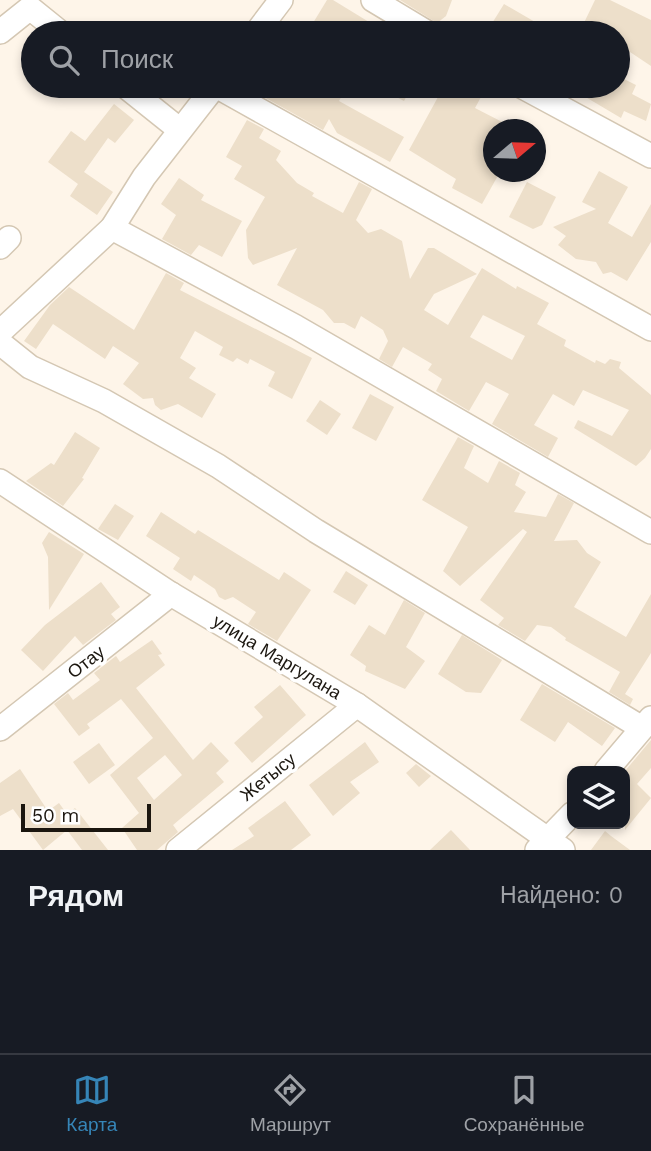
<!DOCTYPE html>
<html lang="ru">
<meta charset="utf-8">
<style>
:root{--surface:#171b24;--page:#242831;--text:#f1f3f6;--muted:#9ea1a6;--line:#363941;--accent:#3685b7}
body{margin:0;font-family:"Work Sans",sans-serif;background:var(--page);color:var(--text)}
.controls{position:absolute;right:21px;bottom:21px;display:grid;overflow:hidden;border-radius:14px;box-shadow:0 4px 10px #0003}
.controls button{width:63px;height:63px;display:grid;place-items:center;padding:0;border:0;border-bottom:2px solid var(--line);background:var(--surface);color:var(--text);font:35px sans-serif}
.compass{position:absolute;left:483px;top:119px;width:63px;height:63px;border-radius:50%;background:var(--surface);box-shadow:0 4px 10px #0003;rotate:71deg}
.scale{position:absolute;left:21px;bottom:18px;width:130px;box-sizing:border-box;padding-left:7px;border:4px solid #1b160f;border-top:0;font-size:19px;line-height:24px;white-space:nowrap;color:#1b160f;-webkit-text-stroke:5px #fff;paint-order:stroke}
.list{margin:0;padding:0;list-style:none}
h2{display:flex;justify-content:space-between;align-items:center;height:91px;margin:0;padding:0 28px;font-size:30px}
h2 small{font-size:23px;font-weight:400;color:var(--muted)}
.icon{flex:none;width:38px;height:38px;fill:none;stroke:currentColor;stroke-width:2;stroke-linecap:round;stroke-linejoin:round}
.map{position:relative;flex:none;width:651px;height:850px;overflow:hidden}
.search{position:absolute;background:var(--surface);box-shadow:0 4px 10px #0003;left:21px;right:21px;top:21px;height:77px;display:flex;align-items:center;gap:18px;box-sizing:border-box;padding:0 24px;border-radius:38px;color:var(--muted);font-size:26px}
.sheet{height:203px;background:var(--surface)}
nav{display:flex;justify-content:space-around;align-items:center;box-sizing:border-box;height:98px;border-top:2px solid var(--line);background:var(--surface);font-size:19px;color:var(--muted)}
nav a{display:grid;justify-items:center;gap:4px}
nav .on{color:var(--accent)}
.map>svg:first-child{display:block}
</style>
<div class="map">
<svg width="651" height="850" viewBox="0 0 651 850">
<rect width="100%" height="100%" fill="#fef5e9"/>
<g fill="#eddfca" fill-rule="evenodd">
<polygon points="327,0 333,0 387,33 329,33 313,23"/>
<polygon points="400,0 452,0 446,16 437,23"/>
<polygon points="595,0 610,0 651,20 651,66 618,44 618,33 595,33 582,27"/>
<polygon points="504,4 554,33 486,33"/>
<polygon points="618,76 636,85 632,94 651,104 646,121 624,111 621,118 567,86 618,86"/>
<polygon points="256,86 292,86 304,93 308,86 347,86 339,101 404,137 390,162 337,133 329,119 323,130 253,91"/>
<polygon points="376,86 412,86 404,101"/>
<polygon points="444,86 487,86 475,108 518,130 494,130 494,172 500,172 482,204 452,188 456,179 409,150"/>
<polygon points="114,104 134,120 115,143 108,138 84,172 113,192 97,215 70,196 78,184 48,162 71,131 85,141"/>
<path d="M 247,120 L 264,129 L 259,138 L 281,151 L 276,160 L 297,183 L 314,193 L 312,196 L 343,213 L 359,182 L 372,189 L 356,220 L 368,233 L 381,229 L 402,241 L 410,279 L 428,248 L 434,248 L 477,274 L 434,294 L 424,310 L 448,325 L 482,268 L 516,289 L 517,286 L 549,303 L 537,324 L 566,340 L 564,346 L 595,363 L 596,360 L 605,364 L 610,359 L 621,362 L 619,368 L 651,395 L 651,449 L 645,458 L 636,466 L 574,428 L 578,420 L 612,436 L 629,410 L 583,390 L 574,406 L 553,394 L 534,425 L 558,438 L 548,457 L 492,424 L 509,394 L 486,382 L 469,411 L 436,391 L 442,379 L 428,370 L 432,364 L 403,347 L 392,367 L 379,359 L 388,341 L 383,330 L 361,316 L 355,329 L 344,323 L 334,323 L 323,310 L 277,285 L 297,248 L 253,265 L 248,258 L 246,230 L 265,197 L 234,179 L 242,166 L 226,157 ZM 483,315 L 525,336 L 512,360 L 470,337 Z"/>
<polygon points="599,171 628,187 608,223 632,237 651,204 651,242 627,281 611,272 603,274 596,262 576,259 558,245 566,236 553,227 596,209 582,202"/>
<polygon points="179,178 204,195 201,200 242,221 222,257 199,245 191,255 162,239 176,215 161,204"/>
<polygon points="527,182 556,197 542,225 533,229 509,217"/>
<polygon points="166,273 184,283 180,290 312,358 292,399 268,386 275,372 250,359 248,364 237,358 233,362 219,355 223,347 195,331 180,358 196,368 189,378 216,394 202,418 178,404 161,410 155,405 153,398 143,399 123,384 139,363 113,346 105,359 53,324 36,349 24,341 50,305 69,287 134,330"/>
<polygon points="370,394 394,407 376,441 352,428"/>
<polygon points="320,400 341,414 327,435 306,421"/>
<polygon points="75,432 100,448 82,478 84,479 63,506 26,481 51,463 54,465"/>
<polygon points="458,437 474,446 464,468 488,483 499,461 520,473 515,485 526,492 514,512 546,517 558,494 574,503 554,541 577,540 587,553 601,562 574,607 626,637 651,594 651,653 625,694 633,699 630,705 609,692 620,672 565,640 566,638 551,627 537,625 525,641 498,625 504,618 480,600 527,532 523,529 460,586 443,571 468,527 422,500"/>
<polygon points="115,504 134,516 118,540 98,529"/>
<polygon points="161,512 195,534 198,530 279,580 284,572 311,590 277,641 248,624 256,612 233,597 225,600 219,597 215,589 194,575 191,581 173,569 180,558 146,536"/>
<polygon points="49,532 84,554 49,610 48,557 42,543"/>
<polygon points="346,571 368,585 355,605 333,592"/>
<polygon points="101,582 120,607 111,614 116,620 83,645 75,636 43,671 21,650 45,625"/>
<polygon points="404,600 425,613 406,647 425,661 405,689 365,671 366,666 350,655 369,625 385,635"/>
<polygon points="462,635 502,660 481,693 466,692 438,674"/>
<path d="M 152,640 L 162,654 L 158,655 L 165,665 L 136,688 L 193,760 L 211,742 L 229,761 L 216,773 L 224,782 L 173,825 L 178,832 L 157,850 L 137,850 L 122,828 L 139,813 L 110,775 L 153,738 L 121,699 L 87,724 L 90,728 L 79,736 L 54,704 L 68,693 L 73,700 L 100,680 L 94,673 L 116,656 L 120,662 ZM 165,755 L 182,775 L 154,800 L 137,778 Z"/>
<polygon points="542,684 615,728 602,746 568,722 555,742 520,720"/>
<polygon points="280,685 306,715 252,763 234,743 263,717 254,707"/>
<polygon points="651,740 651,768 637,784 651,798 625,830 625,771"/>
<polygon points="365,742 379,762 350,782 360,793 333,816 309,785"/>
<polygon points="99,743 115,765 89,784 73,762"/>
<polygon points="416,764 431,776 419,787 406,773"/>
<polygon points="20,769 48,811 59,803 67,814 75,808 108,850 82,850 67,830 43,850 13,809 0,816 0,783"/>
<polygon points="285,801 311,835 291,850 232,850 254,836 248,828"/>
<polygon points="451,830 470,850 430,850"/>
<polygon points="605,831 611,836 630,850 591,850"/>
</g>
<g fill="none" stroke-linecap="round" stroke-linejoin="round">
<defs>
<g id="minor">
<polyline points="373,0 428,33"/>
<polyline points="0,32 30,8 61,33"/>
<polyline points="256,33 281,0"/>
<polyline points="125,86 180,130"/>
<polyline points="216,86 651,329"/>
<polyline points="521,86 651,156"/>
<polyline points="112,228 296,327 651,532"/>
<polyline points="0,247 9,238"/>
<polyline points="0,332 112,228 144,177 215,86"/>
<polyline points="0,343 30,367 104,401 218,466 316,531 642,728"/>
<polyline points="0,481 171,594 357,705 563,850"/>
<polyline points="0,729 171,594"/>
<polyline points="606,771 651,718"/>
<polyline points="178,850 357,705"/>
<polyline points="537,850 572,814"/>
</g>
</defs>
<use href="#minor" stroke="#d4c7b3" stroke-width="26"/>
<use href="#minor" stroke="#fff" stroke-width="23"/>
</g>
<g text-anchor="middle" stroke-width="7" stroke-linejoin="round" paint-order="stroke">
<g font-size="18" fill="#1b160f" stroke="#fff">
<text transform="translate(277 657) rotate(31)" y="6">улица Маргулана</text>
<text transform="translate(86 662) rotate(-38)" y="6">Отау</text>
<text transform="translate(268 777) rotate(-39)" y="6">Жетысу</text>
</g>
</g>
</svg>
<div class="controls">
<button><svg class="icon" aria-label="layers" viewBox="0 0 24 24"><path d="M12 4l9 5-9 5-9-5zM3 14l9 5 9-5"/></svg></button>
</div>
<svg class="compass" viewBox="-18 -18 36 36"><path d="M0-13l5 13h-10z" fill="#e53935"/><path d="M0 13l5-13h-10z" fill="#9ea1a6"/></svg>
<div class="scale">50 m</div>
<div class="search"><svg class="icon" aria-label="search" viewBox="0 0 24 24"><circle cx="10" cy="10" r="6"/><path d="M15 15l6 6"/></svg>Поиск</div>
</div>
<section class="sheet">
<h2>Рядом<small>Найдено: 0</small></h2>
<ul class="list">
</ul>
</section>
<nav>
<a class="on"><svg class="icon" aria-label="map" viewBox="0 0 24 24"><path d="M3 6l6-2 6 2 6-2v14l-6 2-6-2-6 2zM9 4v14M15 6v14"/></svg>Карта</a>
<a><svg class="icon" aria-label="directions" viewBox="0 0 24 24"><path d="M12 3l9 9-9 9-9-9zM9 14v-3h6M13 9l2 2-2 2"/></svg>Маршрут</a>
<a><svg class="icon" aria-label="saved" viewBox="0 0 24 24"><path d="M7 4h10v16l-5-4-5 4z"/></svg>Сохранённые</a>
</nav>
